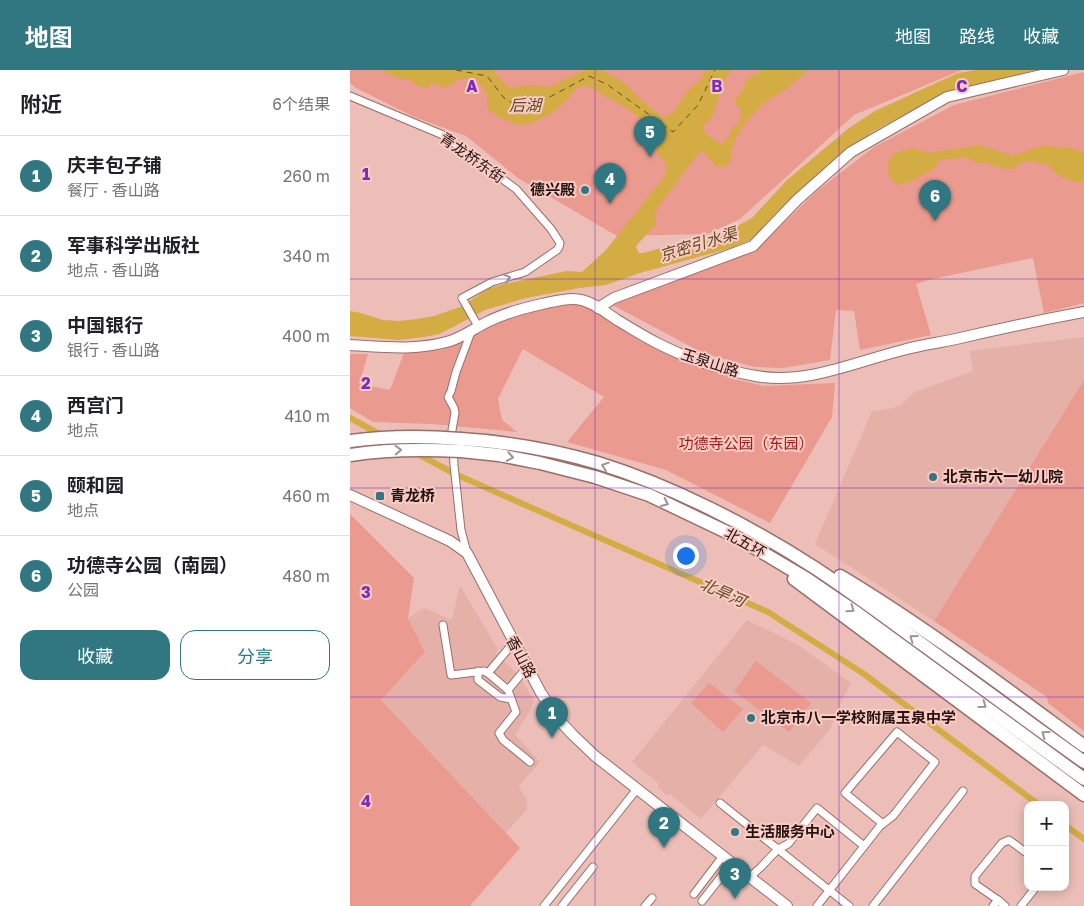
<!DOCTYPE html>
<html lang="zh">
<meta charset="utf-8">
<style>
:root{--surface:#fff;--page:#f2f2f2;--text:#202124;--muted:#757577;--line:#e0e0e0;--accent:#307782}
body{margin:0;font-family:"Golos Text","Noto Sans SC",sans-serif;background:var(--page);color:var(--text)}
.controls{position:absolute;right:15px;bottom:15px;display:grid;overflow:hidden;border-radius:10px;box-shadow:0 2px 12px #0003}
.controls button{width:45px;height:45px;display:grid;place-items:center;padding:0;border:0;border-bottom:1px solid var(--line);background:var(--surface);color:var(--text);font:25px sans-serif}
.you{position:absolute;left:335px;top:485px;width:18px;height:18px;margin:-12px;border:4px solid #fff;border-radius:50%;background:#1a73e8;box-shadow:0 0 0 8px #1a73e833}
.badge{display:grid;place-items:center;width:32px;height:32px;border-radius:50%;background:var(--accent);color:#fff;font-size:16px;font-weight:700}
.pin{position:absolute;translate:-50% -41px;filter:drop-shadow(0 1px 2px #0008)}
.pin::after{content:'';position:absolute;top:26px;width:18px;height:15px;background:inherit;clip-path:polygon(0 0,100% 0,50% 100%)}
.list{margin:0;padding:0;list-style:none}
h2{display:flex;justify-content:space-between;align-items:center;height:65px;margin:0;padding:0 20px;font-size:21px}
h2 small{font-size:16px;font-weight:400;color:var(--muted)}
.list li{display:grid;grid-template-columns:32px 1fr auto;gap:15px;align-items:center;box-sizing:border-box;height:80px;padding:0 20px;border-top:1px solid var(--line)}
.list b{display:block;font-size:19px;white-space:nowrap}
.list p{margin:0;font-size:16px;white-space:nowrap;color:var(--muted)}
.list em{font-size:16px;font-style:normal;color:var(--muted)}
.actions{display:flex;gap:10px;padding:15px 20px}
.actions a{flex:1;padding:11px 0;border:1px solid var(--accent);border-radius:15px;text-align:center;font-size:18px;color:var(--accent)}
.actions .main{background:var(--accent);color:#fff}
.map{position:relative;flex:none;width:734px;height:836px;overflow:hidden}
header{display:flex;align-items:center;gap:30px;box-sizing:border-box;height:70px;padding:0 25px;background:var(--accent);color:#fff}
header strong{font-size:24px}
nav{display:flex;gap:28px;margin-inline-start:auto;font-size:18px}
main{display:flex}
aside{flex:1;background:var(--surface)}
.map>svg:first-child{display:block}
</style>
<header>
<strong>地图</strong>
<nav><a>地图</a><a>路线</a><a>收藏</a></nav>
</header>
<main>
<aside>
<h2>附近<small>6个结果</small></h2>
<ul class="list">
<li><span class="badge">1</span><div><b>庆丰包子铺</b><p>餐厅 · 香山路</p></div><em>260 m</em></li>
<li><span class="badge">2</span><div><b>军事科学出版社</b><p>地点 · 香山路</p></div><em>340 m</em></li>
<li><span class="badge">3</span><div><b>中国银行</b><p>银行 · 香山路</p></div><em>400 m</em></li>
<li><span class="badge">4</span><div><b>西宫门</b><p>地点</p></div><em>410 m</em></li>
<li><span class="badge">5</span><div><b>颐和园</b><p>地点</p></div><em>460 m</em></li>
<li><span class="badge">6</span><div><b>功德寺公园（南园）</b><p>公园</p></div><em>480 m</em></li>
</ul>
<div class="actions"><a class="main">收藏</a><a>分享</a></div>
</aside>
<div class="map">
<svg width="734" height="836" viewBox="0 0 734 836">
<rect width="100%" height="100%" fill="#ecbeb7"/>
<g fill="#e5b0a8">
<polygon points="734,267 734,310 584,551 465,474 522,341 540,339 551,335 565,322 623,301 620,281"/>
<polygon points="111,517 147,578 146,584 169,605 184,631 182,637 165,665 190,692 169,716 177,731 177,739 156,763 31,630 75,582 58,548 74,538 102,550 109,518"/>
<polygon points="397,550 448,575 501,613 488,638 480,659 449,696 413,675 351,749 320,724 318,726 307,717 309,714 282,692"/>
</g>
<g fill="#ea9a8e">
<polygon points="0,0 612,0 504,45 390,149 357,164 267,166 168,108 116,66 64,47 6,18 0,13"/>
<polygon points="734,2 734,233 694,243 683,188 582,209 566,214 581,265 510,280 504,241 486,240 480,290 433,298 404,297 353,283 253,230 406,180 467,121 524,77 604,35"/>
<polygon points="228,232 263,250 328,287 388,310 414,316 485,313 482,347 420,453 316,400 217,372 254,327 173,279 148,329 152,350 167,362 82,354 23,352 0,338 0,284 18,284 9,314 40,320 54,283 92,280 150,252 189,238"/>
<polygon points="734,310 734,661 698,633 697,627 584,551"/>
<polygon points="0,444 64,508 58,548 75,582 31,630 170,778 120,836 0,836"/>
<polygon points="406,591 461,633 439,662 384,621"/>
<polygon points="359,613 393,639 373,662 341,633"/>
</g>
<g fill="#d3ac44">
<path d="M 31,0 L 143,0 L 149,8 L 160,18 L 179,15 L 199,17 L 224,5 L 238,0 L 251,0 L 273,12 L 289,28 L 313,48 C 327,43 333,25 343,15 C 345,14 348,13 350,11 C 353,8 354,4 355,0 L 382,0 L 378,4 L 372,17 L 362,47 L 353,56 L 356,64 L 371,74 L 374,73 L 375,70 L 379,67 L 381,60 L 390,52 L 391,39 L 389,37 L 385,36 L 387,26 L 393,20 L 398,7 L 408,4 L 412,0 L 458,0 C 449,9 438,17 427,25 C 424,27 420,28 417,31 C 400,45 380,67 381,90 L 375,97 L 366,96 L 353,81 L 346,86 L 305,142 L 306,154 L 286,176 L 287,180 L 289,183 L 293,183 L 382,159 L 402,148 L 437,110 L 499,58 L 525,41 L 564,23 L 608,3 L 626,0 L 686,0 L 591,25 L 522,62 L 487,90 L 414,159 L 400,170 L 381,178 L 290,203 L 256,215 L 229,218 L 176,228 L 135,240 L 109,254 L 89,264 L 74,267 L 49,270 L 0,266 L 0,241 L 11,243 L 33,250 L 49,251 L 67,249 L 84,246 L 110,237 L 138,219 L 154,214 L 217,201 L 232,202 L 256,180 L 315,106 L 317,95 L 306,81 L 308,62 L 289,47 L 268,33 L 238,16 L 232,16 L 227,18 L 212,35 L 201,43 L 183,53 L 168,55 L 147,46 L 137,38 L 137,25 L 127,10 C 112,8 108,8 96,18 L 82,13 L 77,18 L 66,15 L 59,9 L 52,10 Z"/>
<path d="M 630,75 L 662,86 L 694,75 L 708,78 L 718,77 L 734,83 L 734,112 C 725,113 712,108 705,102 C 702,100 700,95 696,94 C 694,93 691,94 688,93 C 676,90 674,90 664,99 L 650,98 L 638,93 L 627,93 L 616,87 L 589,90 L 585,98 L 558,113 L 546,115 L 539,105 L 538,92 L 546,82 L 564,78 L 578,83 Z"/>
</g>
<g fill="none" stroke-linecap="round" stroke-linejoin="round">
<g stroke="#d3ac44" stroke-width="6">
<polyline points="0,348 33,366"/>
<polyline points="64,382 105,404 418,542 514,604 689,735"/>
<polyline points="715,755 734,769"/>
</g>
<polyline stroke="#5e4e23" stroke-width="1" stroke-dasharray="6 5" stroke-linecap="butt" points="106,0 137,6 154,28 170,38 194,30 239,6 258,15 323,62 348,35 365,0"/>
<defs>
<g id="street">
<polyline points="0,26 93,65 166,119 201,159 210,173 209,177 207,180 175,202 142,212 112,228 128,256"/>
<polyline points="117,483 111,460 104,395 102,360 105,343 104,338 98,327 101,321 106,302 121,262"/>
<polyline points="93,555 101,605 134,601 138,603"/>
<polyline points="164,572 138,603 158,620 177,597"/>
<polyline points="128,601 128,610 150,627 161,629"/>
<polyline points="158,620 166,642 149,663 153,670 180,692"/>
<polyline points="370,733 499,836"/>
<polyline points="400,807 411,797 428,779 438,774 467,738 514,776"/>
<polyline points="344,824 373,786"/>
<polyline points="648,830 655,836"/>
<polyline points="352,831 382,793"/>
<polyline points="194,836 287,719"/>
<polyline points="212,836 243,797"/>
<polyline points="295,836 302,828"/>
<polyline points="467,836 530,756 543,746 585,692 547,662 495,723 533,754"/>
<polyline points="523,836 613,721"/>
<polyline points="643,836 648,830 625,814 625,806 652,773 659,770 678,784"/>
<polyline points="671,836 686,817"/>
</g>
<g id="secondary">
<polyline points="248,238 264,228 403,176 447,130 501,82 597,27 713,0"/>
<path d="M 0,275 C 33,277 67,281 100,271 C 113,267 125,258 137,252 C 155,243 174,238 192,234 C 202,232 212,229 223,229 C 239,229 254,241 267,250 C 281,258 293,266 307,273 C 338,289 372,300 406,306 C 456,315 505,292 553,280 C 570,275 588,273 606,269 C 648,259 691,250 734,242"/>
<polyline points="0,425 100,471 117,483 191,623 209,650 223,665 245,686 437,836"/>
</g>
<g id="highway">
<path d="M 111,369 C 157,372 204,380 248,393 C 322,416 400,456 465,498 C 503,523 539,550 576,577 C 628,615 681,654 734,692"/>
<polyline points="111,381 149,385 190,393 245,407 299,425 385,466 457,509 507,543 734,709"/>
<path d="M 490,506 C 575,557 654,617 734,676"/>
<polyline points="444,509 734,725"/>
</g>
</defs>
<use href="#street" stroke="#986f69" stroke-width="9"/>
<use href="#secondary" stroke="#986f69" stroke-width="12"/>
<use href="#highway" stroke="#986f69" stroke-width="15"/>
<use href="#street" stroke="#fff" stroke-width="7"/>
<use href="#secondary" stroke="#fff" stroke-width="10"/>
<use href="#highway" stroke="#fff" stroke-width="12"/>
<defs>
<g id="highway-bridge">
<path d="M 0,371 C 37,366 74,366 111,369"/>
<path d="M 0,385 C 37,379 74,379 111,381"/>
</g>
</defs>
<use href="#highway-bridge" stroke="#986f69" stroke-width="15" stroke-linecap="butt"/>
<use href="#highway-bridge" stroke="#fff" stroke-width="12"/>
</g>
<defs><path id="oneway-chevron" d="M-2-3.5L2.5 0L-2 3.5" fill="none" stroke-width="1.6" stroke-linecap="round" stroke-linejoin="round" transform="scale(1.25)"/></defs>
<g stroke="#9c9594">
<use href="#oneway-chevron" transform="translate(157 208) rotate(-17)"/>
<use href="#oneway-chevron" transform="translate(48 380) rotate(-2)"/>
<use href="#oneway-chevron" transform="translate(160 387) rotate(10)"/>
<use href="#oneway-chevron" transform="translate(255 396) rotate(-161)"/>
<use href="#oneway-chevron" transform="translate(315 433) rotate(25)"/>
<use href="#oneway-chevron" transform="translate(501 539) rotate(35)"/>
<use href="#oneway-chevron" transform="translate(563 568) rotate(-144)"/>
<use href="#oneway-chevron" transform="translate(633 635) rotate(36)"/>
<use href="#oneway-chevron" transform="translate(695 664) rotate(-144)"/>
</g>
<path fill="none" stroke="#7b2cbf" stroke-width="1" stroke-opacity="0.55" d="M 245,0 L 245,836M 489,0 L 489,836M 0,209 L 734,209M 0,418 L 734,418M 0,627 L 734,627"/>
<g fill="#307782" stroke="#facbc4" stroke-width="2">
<circle cx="235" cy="120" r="5"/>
<circle cx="583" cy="407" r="5"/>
<rect x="25" y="421" width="10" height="10" rx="2.5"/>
<circle cx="401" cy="648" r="5"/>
<circle cx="385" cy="762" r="5"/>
</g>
<g text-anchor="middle" stroke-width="4" stroke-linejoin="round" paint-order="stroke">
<g font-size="15" fill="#231311" stroke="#facbc4">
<text transform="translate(122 88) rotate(35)" y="5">青龙桥东街</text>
<text transform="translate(360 293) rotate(18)" y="5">玉泉山路</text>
<text transform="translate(395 473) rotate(29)" y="5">北五环</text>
<text transform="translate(171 587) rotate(62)" y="5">香山路</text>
</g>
<g font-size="15" font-weight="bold" fill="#231311" stroke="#facbc4" text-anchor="start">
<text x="225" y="125" text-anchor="end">德兴殿</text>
<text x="593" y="412">北京市六一幼儿院</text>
<text x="40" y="431">青龙桥</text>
<text x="411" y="653">北京市八一学校附属玉泉中学</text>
<text x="395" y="767">生活服务中心</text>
</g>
<g font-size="15" fill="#961b16" stroke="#facbc4">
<text x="396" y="379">功德寺公园（东园）</text>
</g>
<g font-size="16" font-style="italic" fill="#5e4e23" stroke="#facbc4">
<text x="175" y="41">后湖</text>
<text transform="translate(348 174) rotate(-17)" y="6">京密引水渠</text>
<text transform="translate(373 522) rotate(24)" y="6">北旱河</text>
</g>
</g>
<g font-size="16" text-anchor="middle" font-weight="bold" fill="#7b2cbf" stroke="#facbc4" stroke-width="4" stroke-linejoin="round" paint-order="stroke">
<text x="122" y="22">A</text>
<text x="367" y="22">B</text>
<text x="612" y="22">C</text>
<text x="16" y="110">1</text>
<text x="16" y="319">2</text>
<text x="16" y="528">3</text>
<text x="16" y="737">4</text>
</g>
</svg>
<div class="controls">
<button>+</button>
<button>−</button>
</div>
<div class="you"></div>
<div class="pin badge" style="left:202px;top:668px">1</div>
<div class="pin badge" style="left:314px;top:778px">2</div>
<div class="pin badge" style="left:385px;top:829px">3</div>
<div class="pin badge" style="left:260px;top:134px">4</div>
<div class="pin badge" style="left:300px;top:87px">5</div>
<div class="pin badge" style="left:585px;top:151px">6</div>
</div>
</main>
